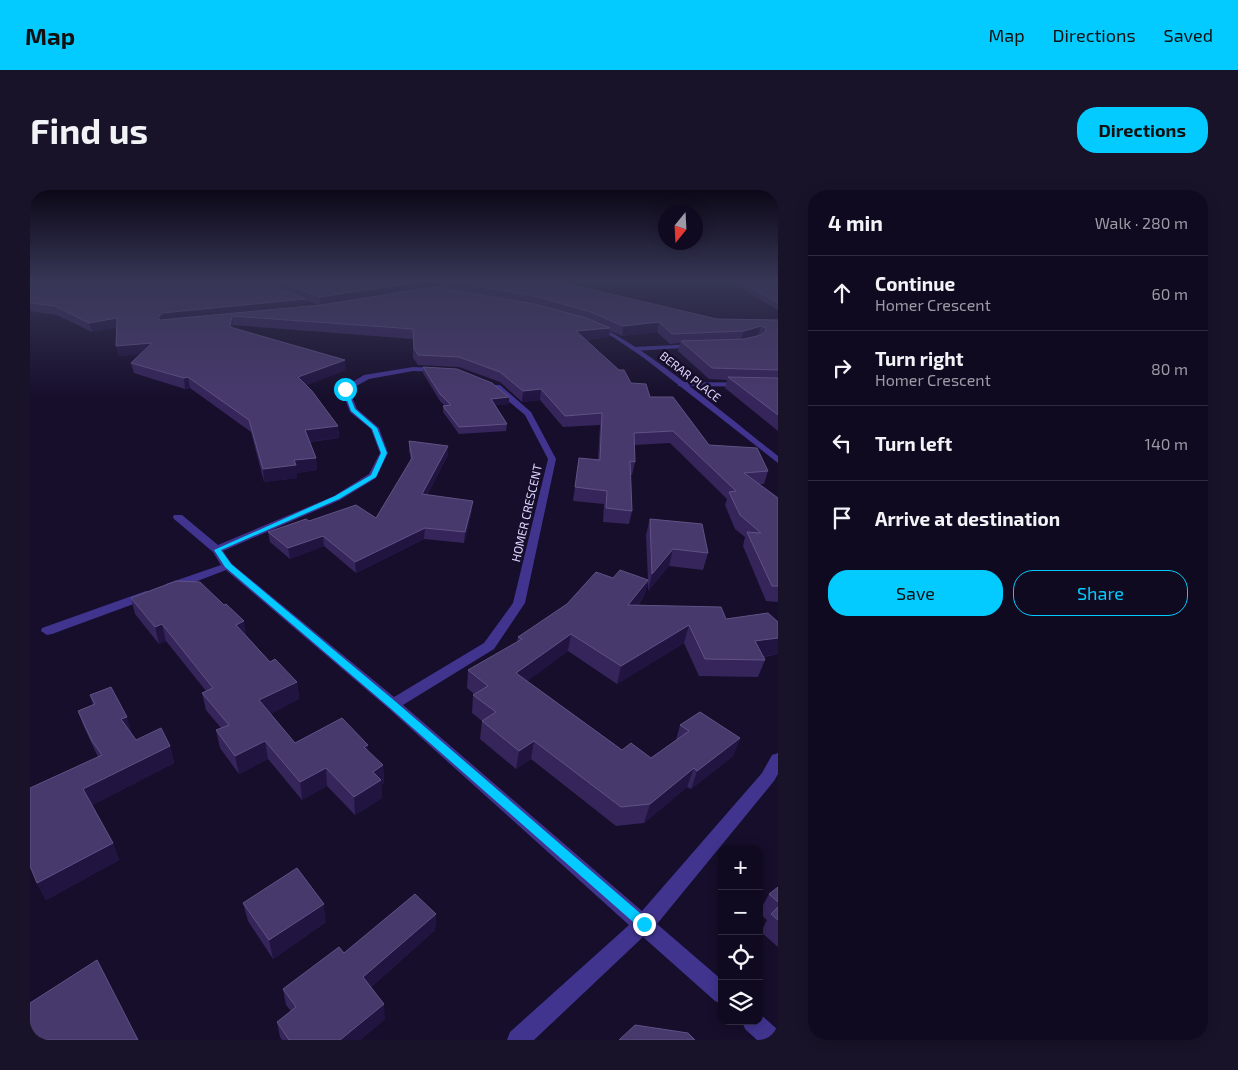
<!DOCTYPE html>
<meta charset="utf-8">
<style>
:root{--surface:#100a20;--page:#191329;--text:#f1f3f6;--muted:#9c9aa5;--line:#302b3e;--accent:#04cbff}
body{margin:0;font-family:"Exo 2",sans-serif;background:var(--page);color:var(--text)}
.controls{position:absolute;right:15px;bottom:15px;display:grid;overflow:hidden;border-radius:10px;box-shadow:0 2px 12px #0003}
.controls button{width:45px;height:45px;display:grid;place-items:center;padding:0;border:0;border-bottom:1px solid var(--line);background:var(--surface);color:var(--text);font:25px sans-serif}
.compass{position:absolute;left:628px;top:15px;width:45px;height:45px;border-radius:50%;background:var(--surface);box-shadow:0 2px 12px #0003;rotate:198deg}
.stop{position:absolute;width:15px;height:15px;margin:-11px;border:4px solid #04cbff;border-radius:50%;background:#fff}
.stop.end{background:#04cbff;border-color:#fff;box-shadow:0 1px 5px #0008}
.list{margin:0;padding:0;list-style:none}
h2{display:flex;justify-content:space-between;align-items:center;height:65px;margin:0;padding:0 20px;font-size:21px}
h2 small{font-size:16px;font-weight:400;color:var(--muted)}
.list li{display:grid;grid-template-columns:32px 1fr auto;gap:15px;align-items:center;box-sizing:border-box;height:75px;padding:0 20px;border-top:1px solid var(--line)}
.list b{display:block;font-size:19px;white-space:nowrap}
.list p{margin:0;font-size:16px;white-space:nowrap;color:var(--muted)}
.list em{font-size:16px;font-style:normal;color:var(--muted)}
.actions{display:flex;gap:10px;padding:15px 20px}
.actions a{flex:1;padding:11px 0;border:1px solid var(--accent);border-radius:20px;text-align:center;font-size:18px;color:var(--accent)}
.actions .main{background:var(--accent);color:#111}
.icon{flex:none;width:28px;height:28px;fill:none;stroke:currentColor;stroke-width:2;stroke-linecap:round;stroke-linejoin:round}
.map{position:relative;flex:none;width:748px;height:850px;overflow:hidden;border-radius:20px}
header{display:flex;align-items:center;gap:30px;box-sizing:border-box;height:70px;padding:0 25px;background:var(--accent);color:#111}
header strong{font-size:24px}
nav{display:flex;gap:28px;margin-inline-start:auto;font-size:18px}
.intro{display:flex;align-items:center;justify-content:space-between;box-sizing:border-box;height:120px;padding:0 30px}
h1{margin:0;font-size:35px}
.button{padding:12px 22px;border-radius:20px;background:var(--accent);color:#111;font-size:18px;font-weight:700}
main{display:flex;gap:30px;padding:0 30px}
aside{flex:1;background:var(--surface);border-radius:20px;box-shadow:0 2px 12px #0003}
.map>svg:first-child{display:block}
</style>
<header>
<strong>Map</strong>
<nav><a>Map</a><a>Directions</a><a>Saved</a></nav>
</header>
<div class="intro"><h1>Find us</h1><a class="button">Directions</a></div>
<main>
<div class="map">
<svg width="748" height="850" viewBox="0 0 748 850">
<rect width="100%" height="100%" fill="#160e2b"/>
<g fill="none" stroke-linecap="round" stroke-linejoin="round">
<g fill="#41348f" fill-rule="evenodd">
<polygon points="666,154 669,156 668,157 604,161 601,159 604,157"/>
<polygon points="648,192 748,193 748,197 651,196 648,196"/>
</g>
<g fill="#41348f" fill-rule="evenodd">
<polygon points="415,90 420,90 406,102 395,105 392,103 402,100"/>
<path d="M 563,136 C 589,135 720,244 748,266 L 748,273 L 614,168 L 583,147 L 563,138 Z"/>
<polygon points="383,177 410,178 413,180 410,182 383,181 339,189 319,200 327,219 349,238 358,263 346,288 310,310 193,361 202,374 364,507 454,453 483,413 518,269 495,225 464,199 464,195 470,195 501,222 526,269 495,413 464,459 373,515 612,721 732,583 742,565 748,563 748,584 744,591 627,734 692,790 692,814 685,811 613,747 504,850 477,850 480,842 599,735 358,518 196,380 144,400 140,401 134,397 136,394 191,375 183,362 144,329 143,327 144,325 152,325 188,355 304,306 339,284 350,263 341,239 320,222 311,199 334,185"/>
<polygon points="116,401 120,402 122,405 120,408 22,444 17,445 11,441 12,438"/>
<polygon points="729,823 748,840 748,850 727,850 715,839 712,831 729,831"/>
</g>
</g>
<g fill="#36255b" fill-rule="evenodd">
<path d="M 0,90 L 412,90 L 403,97 L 412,98 L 413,90 L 687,129 L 748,130 L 748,241 L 695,198 L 697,190 L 679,189 L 648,161 L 650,153 L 640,154 L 627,142 L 592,146 L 580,141 L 579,147 L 556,150 L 601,193 L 620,207 L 679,255 L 738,281 L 734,294 L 730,294 L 748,308 L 748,412 L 736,411 L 713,356 L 715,347 L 705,339 L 695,315 L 697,309 L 640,253 L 604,255 L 605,272 L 602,285 L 600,285 L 602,321 L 599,334 L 573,332 L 574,314 L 543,311 L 549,268 L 568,270 L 570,235 L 533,237 L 510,210 L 492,212 L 470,192 L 429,177 L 388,175 L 383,168 L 383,149 L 203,135 L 202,138 L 316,180 L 276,195 L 308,236 L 309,248 L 280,252 L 286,268 L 287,280 L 267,283 L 267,288 L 234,292 L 221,242 L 160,198 L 155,199 L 104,183 L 101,173 L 110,164 L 88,166 L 87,137 L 62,142 L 27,125 L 0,121 ZM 275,110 L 283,113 L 288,115 L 275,116 Z"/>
<polygon points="705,90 742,90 748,92 748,120 704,94"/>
<polygon points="393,177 479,207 479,214 465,215 477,234 476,241 429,244 413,222 413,216 414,215 410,211 393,183"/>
<polygon points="379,251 418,265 397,305 442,321 434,353 394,349 326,383 294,356 260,369 240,352 238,342 279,331 346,328 381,270 379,261"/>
<polygon points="620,329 678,363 673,380 639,376 618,401 618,392 614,406 608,415 696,429 748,448 748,464 734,467 735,470 728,487 669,486 654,453 587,494 538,461 497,491 592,560 621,568 646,550 650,535 710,548 703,566 661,599 657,597 614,633 586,636 501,569 486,579 450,549 452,531 442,523 443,505 444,504 437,498 438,480 487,452 488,447 583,388 618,390 616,345"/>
<polygon points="101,408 217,446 240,472 267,492 269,509 240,524 265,553 338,562 353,575 354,593 352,594 352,608 325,625 297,596 272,610 238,569 209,584 190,558 186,540 191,538 176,520 172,503 176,501 136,451 129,454 105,424"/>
<polygon points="60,505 102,544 101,544 106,550 140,556 144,573 62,615 83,653 89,670 16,710 7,693 68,567 54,537 48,521 63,515"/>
<polygon points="748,697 748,757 731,742 737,730 729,723 739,704"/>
<polygon points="213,713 296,732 243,769 218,731"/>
<polygon points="406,724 405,740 341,797 355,829 330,850 252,850 250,847 247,832 261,821 256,815 253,799 314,763"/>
</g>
<g fill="#211441">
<polygon points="401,90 412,90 401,98 290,116 290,107"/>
<polygon points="275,109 275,118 134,132 128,128 132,123"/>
<polygon points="202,126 203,135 201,147 200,137"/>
<polygon points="87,128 89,137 62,142 59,133"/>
<polygon points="629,132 627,142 592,146 593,136"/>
<polygon points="731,136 728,146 711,151 714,141"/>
<polygon points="580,138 579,147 545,151 546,141"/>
<polygon points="122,153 124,163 88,166 86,156"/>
<polygon points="315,170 316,180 269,198 268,187"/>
<polygon points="158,187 160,198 155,199 154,188"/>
<polygon points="511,199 510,210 492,212 493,201"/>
<polygon points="479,207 479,214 461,216 461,209"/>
<polygon points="308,236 309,248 276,252 275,240"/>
<polygon points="418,256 418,265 392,314 392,304"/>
<polygon points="286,268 287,280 267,283 267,288 234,292 233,279 264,270"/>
<polygon points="443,311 442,321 434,353 435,342"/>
<polygon points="395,338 394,349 326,383 325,372"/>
<polygon points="293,346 294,356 260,369 258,358"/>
<polygon points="643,359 639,376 618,401 622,384"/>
<polygon points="618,390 614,406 594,432 598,415"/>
<polygon points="214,431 217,448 206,435"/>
<polygon points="132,434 136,451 129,454 125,437"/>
<polygon points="659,435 654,453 587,494 591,476"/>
<polygon points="541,444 538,461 484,501 486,483"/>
<polygon points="748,448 748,464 719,469 725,451"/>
<polygon points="267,492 269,509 232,528 229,510"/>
<polygon points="97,527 102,544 96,546 91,529"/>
<polygon points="710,548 703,566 661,599 667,581"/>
<polygon points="235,551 238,569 209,584 205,566"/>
<polygon points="504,551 501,569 486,579 489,561"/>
<polygon points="338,555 339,573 334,557"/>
<polygon points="140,556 144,573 60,616 53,599"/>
<polygon points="353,575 354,593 352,594 352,608 325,625 324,607 343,582"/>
<polygon points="296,578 297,596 272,610 270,592"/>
<polygon points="664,578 657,597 614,633 620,614"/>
<polygon points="83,653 89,670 16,710 7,693"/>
<polygon points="294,714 296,732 243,769 239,750"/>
<polygon points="406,724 405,740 334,803 333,787"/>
<polygon points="354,814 355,829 330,850 310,850"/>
</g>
<g fill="#48396d" stroke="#605284">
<polygon points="0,90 217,90 253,100 275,109 132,123 128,128 130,130 291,115 404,97 504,114 556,128 580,138 546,141 589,180 594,180 601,193 616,194 620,207 643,207 679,255 727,258 738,281 714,283 748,308 748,396 742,396 717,342 731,343 710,325 699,302 706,301 643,241 604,243 605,272 600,271 602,321 576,318 577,301 545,297 549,268 570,270 572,223 535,226 511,199 493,201 470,182 429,167 388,165 384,158 383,139 202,126 200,137 315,170 268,187 282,201 308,236 275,240 286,268 264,270 266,275 233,279 219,230 158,187 154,188 101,173 122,153 86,156 87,128 59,133 25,116 0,113"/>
<polygon points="240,90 401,90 290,107 258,95"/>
<polygon points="413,90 508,90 534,93 687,129 748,130 748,180 682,178 651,151 714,149 731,145 736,141 736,138 731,136 714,141 642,144 629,132 593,136 561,122 508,107"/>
<polygon points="708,90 742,90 748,92 748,113"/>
<polygon points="393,177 427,179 462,193 479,207 461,209 477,234 429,237 413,216 421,215 410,204"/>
<polygon points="698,187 748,188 748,225"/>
<polygon points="379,251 418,256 392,304 443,311 435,342 395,338 325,372 293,346 258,358 238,342 276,329 279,331 326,315 346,328 382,268"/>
<polygon points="620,329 672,334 678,363 643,359 622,384"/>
<polygon points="590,380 618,390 598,415 691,417 696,429 738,423 748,432 748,448 725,451 735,470 675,469 659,435 591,476 541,444 486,483 592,560 601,553 621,568 659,541 650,535 670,522 710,548 667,581 664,578 620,614 591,617 504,551 489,561 452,531 466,522 443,505 458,496 438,480 492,449 488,447 537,414 566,382 583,388"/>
<polygon points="146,391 170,392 194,415 196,414 214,431 206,435 240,472 245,469 267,492 229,510 265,553 312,528 338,555 334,557 353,575 343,582 351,590 324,607 296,578 270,592 235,551 205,566 186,540 199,535 172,503 183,498 132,434 125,437 101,408"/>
<polygon points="81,497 97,527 91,529 106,550 131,538 140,556 53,599 83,653 7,693 0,676 0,598 72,565 62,551 48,521 65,514 60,505"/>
<polygon points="267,678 294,714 239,750 213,713"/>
<polygon points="748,697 748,712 739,704"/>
<polygon points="385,704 406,724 333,787 354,814 310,850 259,850 247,832 266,817 253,799 309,757 314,763"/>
<polygon points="748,717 748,730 741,724"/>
<polygon points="67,770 108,850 0,850 0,813"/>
<polygon points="605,835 658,843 665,850 589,850"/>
</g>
<linearGradient id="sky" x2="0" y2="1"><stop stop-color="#0c0818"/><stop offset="0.43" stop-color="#363655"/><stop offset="1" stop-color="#363655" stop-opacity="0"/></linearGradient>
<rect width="748" height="209" fill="url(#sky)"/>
<polygon fill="#04cbff" points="315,197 317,199 325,219 347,238 357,263 346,287 309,309 191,360 201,374 366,512 618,730 620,734 618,738 614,740 610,738 359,517 195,377 184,360 305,306 341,285 351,263 342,239 321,221 313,199"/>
<g text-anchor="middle" stroke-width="5" stroke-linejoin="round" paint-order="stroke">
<g font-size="12" fill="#e1d8ff" stroke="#160e2b">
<text transform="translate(660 187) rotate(38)" y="4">BERAR PLACE</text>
<text transform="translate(497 323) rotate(-77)" y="4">HOMER CRESCENT</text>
</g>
</g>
</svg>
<div class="controls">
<button>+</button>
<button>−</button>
<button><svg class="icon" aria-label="locate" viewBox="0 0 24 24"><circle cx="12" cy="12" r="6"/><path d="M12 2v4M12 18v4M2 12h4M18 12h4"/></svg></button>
<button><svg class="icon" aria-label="layers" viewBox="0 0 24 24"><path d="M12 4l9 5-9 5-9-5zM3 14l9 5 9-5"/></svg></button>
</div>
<svg class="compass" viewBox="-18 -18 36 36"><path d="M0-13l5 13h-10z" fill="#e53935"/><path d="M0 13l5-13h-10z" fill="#9c9aa5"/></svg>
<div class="stop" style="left:315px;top:199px"></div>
<div class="stop end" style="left:614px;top:734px"></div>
</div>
<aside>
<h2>4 min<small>Walk · 280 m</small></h2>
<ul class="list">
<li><svg class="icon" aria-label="ahead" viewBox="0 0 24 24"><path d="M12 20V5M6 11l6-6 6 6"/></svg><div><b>Continue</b><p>Homer Crescent</p></div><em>60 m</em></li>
<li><svg class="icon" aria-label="right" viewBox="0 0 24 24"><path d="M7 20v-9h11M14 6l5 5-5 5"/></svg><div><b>Turn right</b><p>Homer Crescent</p></div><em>80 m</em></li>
<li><svg class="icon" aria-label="left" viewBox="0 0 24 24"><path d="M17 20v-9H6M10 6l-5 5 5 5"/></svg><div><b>Turn left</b></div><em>140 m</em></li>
<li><svg class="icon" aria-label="arrive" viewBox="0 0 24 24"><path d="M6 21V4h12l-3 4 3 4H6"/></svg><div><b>Arrive at destination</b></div></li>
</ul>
<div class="actions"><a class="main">Save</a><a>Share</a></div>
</aside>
</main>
